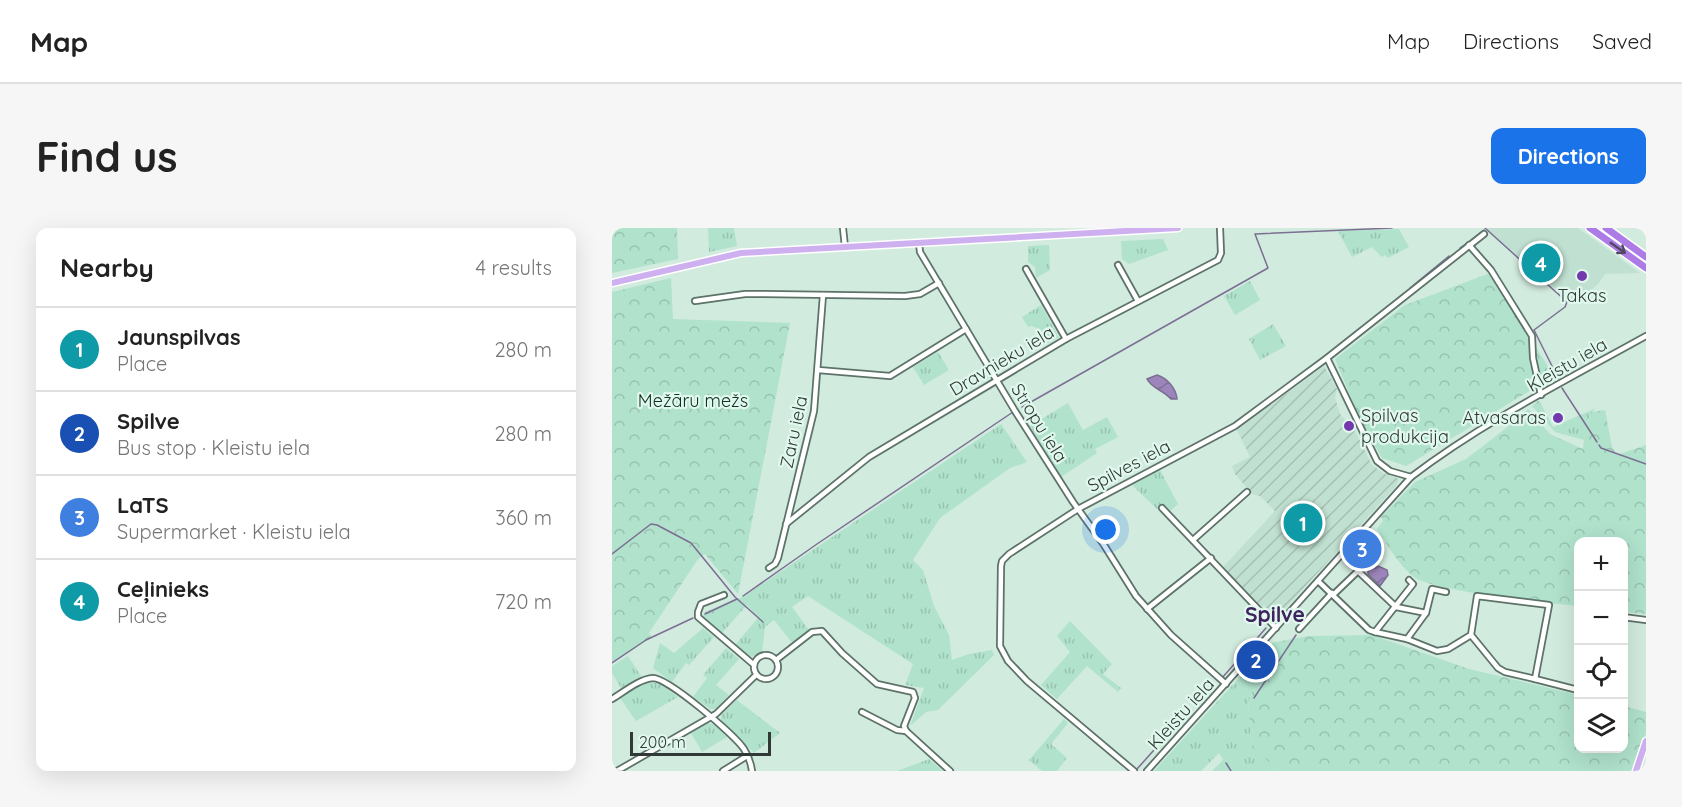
<!DOCTYPE html>
<meta charset="utf-8">
<style>
:root{--surface:#fff;--page:#f6f6f6;--text:#222;--muted:#767676;--line:#e0e0e0;--accent:#1a73e8}
body{margin:0;font-family:Quicksand,sans-serif;background:var(--page);color:var(--text)}
.controls{position:absolute;right:18px;bottom:18px;display:grid;overflow:hidden;border-radius:12px;box-shadow:0 6px 24px #0002}
.controls button{width:54px;height:54px;display:grid;place-items:center;padding:0;border:0;border-bottom:2px solid var(--line);background:var(--surface);color:var(--text);font:30px sans-serif}
.scale{position:absolute;left:18px;bottom:15px;width:141px;box-sizing:border-box;padding-left:6px;border:3px solid #303935;border-top:0;font-size:16px;line-height:21px;white-space:nowrap;color:#303935;-webkit-text-stroke:4px #e0f8ed;paint-order:stroke}
.you{position:absolute;left:494px;top:302px;width:21px;height:21px;margin:-15px;border:4px solid #fff;border-radius:50%;background:#1a73e8;box-shadow:0 0 0 9px #1a73e833}
.badge{display:grid;place-items:center;width:39px;height:39px;border-radius:50%;background:var(--accent);color:#fff;font-size:20px;font-weight:700}
.pin{position:absolute;translate:-50% -50%;border:3px solid #fff;box-shadow:0 2px 6px #0006}
.list{margin:0;padding:0;list-style:none}
h2{display:flex;justify-content:space-between;align-items:center;height:78px;margin:0;padding:0 24px;font-size:26px}
h2 small{font-size:20px;font-weight:400;color:var(--muted)}
.list li{display:grid;grid-template-columns:39px 1fr auto;gap:18px;align-items:center;box-sizing:border-box;height:84px;padding:0 24px;border-top:2px solid var(--line)}
.list b{display:block;font-size:22px;white-space:nowrap}
.list p{margin:0;font-size:20px;white-space:nowrap;color:var(--muted)}
.list em{font-size:20px;font-style:normal;color:var(--muted)}
.icon{flex:none;width:33px;height:33px;fill:none;stroke:currentColor;stroke-width:2;stroke-linecap:round;stroke-linejoin:round}
.map{position:relative;flex:none;width:1034px;height:543px;overflow:hidden;border-radius:12px}
header{display:flex;align-items:center;gap:36px;box-sizing:border-box;height:84px;padding:0 30px;background:var(--surface);border-bottom:2px solid var(--line)}
header strong{font-size:28px}
nav{display:flex;gap:33px;margin-inline-start:auto;font-size:21px}
.intro{display:flex;align-items:center;justify-content:space-between;box-sizing:border-box;height:144px;padding:0 36px}
h1{margin:0;font-size:42px}
.button{padding:15px 27px;border-radius:12px;background:var(--accent);color:#fff;font-size:21px;font-weight:700}
main{display:flex;gap:36px;padding:0 36px}
aside{flex:1;background:var(--surface);border-radius:12px;box-shadow:0 6px 24px #0002}
.map>svg:first-child{display:block}
</style>
<header>
<strong>Map</strong>
<nav><a>Map</a><a>Directions</a><a>Saved</a></nav>
</header>
<div class="intro"><h1>Find us</h1><a class="button">Directions</a></div>
<main>
<aside>
<h2>Nearby<small>4 results</small></h2>
<ul class="list">
<li><span class="badge" style="background:#0f9aa8">1</span><div><b>Jaunspilvas</b><p>Place</p></div><em>280 m</em></li>
<li><span class="badge" style="background:#1a4fb4">2</span><div><b>Spilve</b><p>Bus stop · Kleistu iela</p></div><em>280 m</em></li>
<li><span class="badge" style="background:#3f7fe0">3</span><div><b>LaTS</b><p>Supermarket · Kleistu iela</p></div><em>360 m</em></li>
<li><span class="badge" style="background:#0f9aa8">4</span><div><b>Ceļinieks</b><p>Place</p></div><em>720 m</em></li>
</ul>
</aside>
<div class="map">
<svg width="1034" height="543" viewBox="0 0 1034 543">
<defs>
<pattern id="industrial-furrows" width="10" height="10" patternUnits="userSpaceOnUse" patternTransform="scale(1.5)"><rect width="10" height="10" fill="#c0e0d1"/><path d="M-1 1l2-2M0 10L10 0M9 11l2-2" fill="none" stroke="#a5c1b4"/></pattern>
<pattern id="grass-tufts" width="24" height="20" patternUnits="userSpaceOnUse" patternTransform="scale(1.5)"><rect width="24" height="20" fill="#b0e2cc"/><path d="M3 7l-1-3M5 7V3M7 7l1-3M15 17l-1-3M17 17v-4M19 17l1-3" fill="none" stroke="#98c3b0"/></pattern>
<pattern id="forest-crowns" width="20" height="18" patternUnits="userSpaceOnUse" patternTransform="scale(1.5)"><rect width="20" height="18" fill="#b0e2cc"/><path d="M2 6a3 3 0 1 1 6 0M12 15a3 3 0 1 1 6 0" fill="none" stroke="#98c3b0"/></pattern>
<pattern id="water-waves" width="16" height="10" patternUnits="userSpaceOnUse" patternTransform="scale(1.5)"><rect width="16" height="10" fill="#9c85ba"/><path d="M0 5q4-4 8 0t8 0" fill="none" stroke="#806e98"/></pattern>
</defs>
<rect width="100%" height="100%" fill="#d2ebdf"/>
<polygon fill="#c0e0d1" points="874,0 966,0 1028,45 993,46 987,55 964,76 953,69"/>
<polygon fill="url(#industrial-furrows)" points="712,138 725,161 723,170 729,188 741,199 760,237 771,245 787,251 784,258 664,391 658,390 653,378 647,378 611,339 663,283 648,268 640,266 623,246 620,238 638,229 625,202"/>
<g fill="url(#grass-tufts)">
<polygon points="96,0 122,0 125,18 97,24"/>
<polygon points="787,1 797,19 776,30 773,27 770,29 760,19 740,29 726,3"/>
<polygon points="551,11 556,22 517,36 510,31 509,13"/>
<polygon points="437,17 438,42 424,50 423,39 416,34 416,18"/>
<polygon points="638,53 648,72 623,87 612,68"/>
<polygon points="429,77 447,109 436,115 428,101 420,98 416,99 410,89"/>
<polygon points="661,96 674,118 648,132 637,111"/>
<polygon points="326,124 337,142 312,157 301,139"/>
<path d="M 927,172 L 941,199 L 984,180 C 976,188 973,200 972,212 L 943,204 L 920,178 Z"/>
<polygon points="456,175 471,202 495,189 506,209 483,221 485,225 449,249 418,198"/>
<path d="M 389,196 L 415,234 L 398,240 L 328,290 L 301,332 L 311,342 L 322,378 L 337,407 L 340,432 L 357,426 L 380,422 L 382,427 L 326,482 L 314,484 L 298,498 L 312,460 L 293,457 L 301,436 L 196,368 L 180,379 L 197,402 L 181,416 L 162,392 L 153,399 L 150,424 C 137,433 134,426 123,417 L 146,390 L 135,377 L 110,405 L 90,389 L 93,384 L 125,370 L 129,370 Z"/>
<polygon points="548,242 566,276 557,284 550,277 545,281 520,257"/>
<polygon points="458,393 500,436 491,446 509,460 506,464 475,438 445,471 429,457 458,424 445,408"/>
<polygon points="91,400 102,409 77,437 74,435 60,454 41,440 48,415 62,425"/>
<polygon points="659,415 636,475 640,519 667,543 600,543 611,532 607,525 589,543 542,543"/>
<polygon points="114,420 127,431 104,457 117,467 104,481 98,481 81,469 95,450 91,447"/>
<polygon points="16,428 29,448 9,460 0,445 0,438"/>
<polygon points="33,455 47,455 66,469 24,493 8,470"/>
<polygon points="125,472 168,505 142,525 109,492 109,487"/>
<polygon points="452,491 456,495 439,516 455,530 445,543 430,543 417,532"/>
<polygon points="96,495 101,496 115,509 90,524 79,505"/>
<polygon points="317,531 331,543 285,543"/>
</g>
<g fill="url(#forest-crowns)">
<polygon points="0,0 65,0 66,31 0,45"/>
<polygon points="878,45 942,148 794,238 770,230 750,196 723,131 793,77"/>
<polygon points="59,50 61,91 178,95 126,366 93,326 86,331 37,405 40,409 0,435 0,64"/>
<path d="M 916,181 L 938,206 L 971,221 L 973,201 L 980,184 L 993,182 L 1000,219 L 1005,227 L 1034,217 L 1034,386 L 1012,384 L 1011,314 L 966,314 L 966,378 C 937,375 820,363 802,349 C 786,336 776,318 765,301 L 771,293 L 769,289 L 803,254 L 854,231 L 893,201 Z"/>
<polygon points="760,407 857,441 966,467 966,520 1011,520 1012,478 1034,484 1034,505 1022,543 667,543 640,519 636,475 659,415 696,408"/>
</g>
<g fill="url(#water-waves)" stroke="#7c6e92" stroke-width="1.5">
<path d="M 545,147 C 555,150 564,160 565,171 L 559,171 C 550,161 540,161 535,151 Z"/>
<polygon points="766,338 775,342 776,347 768,358 756,346 756,342"/>
</g>
<g fill="none" stroke-linecap="round" stroke-linejoin="round">
<g stroke="#7c6e92" stroke-width="1.5">
<polyline points="873,0 955,74 953,79 922,102 946,150"/>
<polyline points="859,12 872,2"/>
<polyline points="848,20 855,15"/>
<polyline points="798,60 837,28"/>
<polyline points="779,76 791,66"/>
<polyline points="950,160 985,214"/>
<polyline points="410,179 656,40 643,6 780,0"/>
<polyline points="987,217 989,220 1034,236"/>
<polyline points="0,326 39,296 45,297 79,315 123,369 151,394"/>
<polyline points="131,368 205,316 401,184"/>
<polyline points="93,386 125,371"/>
<polyline points="0,435 34,412 81,390"/>
<polyline points="610,450 654,400"/>
<polyline points="642,470 684,407"/>
<polyline points="614,535 619,543"/>
<polyline points="525,541 542,522"/>
</g>
<defs>
<g id="minor">
<polyline points="231,0 233,19"/>
<polyline points="307,15 308,24 403,183 461,274 492,317 524,368 559,407 614,456"/>
<polyline points="857,17 879,42 920,108 921,130 929,167"/>
<polyline points="506,37 526,73"/>
<polyline points="414,41 454,111"/>
<polyline points="83,73 133,66 152,66 293,68 308,66 327,55"/>
<polyline points="715,130 765,233 778,243 799,249"/>
<polyline points="206,142 278,148 354,101"/>
<polyline points="550,280 664,400"/>
<polyline points="174,296 257,229 454,111 606,32 609,25 608,0"/>
<polyline points="581,312 635,264"/>
<polyline points="157,340 163,336 166,330 202,183 211,67"/>
<polyline points="706,353 757,402 763,404 795,411 825,423 836,421 859,407 865,368 937,377 923,451 893,444 886,440 859,407"/>
<polyline points="112,367 89,376 86,384 86,389 141,436"/>
<polyline points="721,367 745,344 747,344 784,379 814,385 820,361 834,364"/>
<polyline points="535,381 599,330"/>
<polyline points="1011,389 1034,392"/>
<polyline points="687,401 720,365"/>
<polyline points="763,404 801,356 797,352"/>
<polyline points="795,411 814,385"/>
<circle cx="154" cy="439" r="12"/>
<polyline points="164,432 200,404 210,403 230,425 265,456 301,464 303,470 292,498 294,503"/>
<polyline points="923,451 966,462"/>
<path d="M 0,471 C 12,464 27,451 41,450 C 56,450 123,507 132,521 C 136,527 139,536 140,543"/>
<polyline points="250,484 285,502 294,503 338,543"/>
<polyline points="5,543 104,486 144,447"/>
<polyline points="111,543 135,528"/>
<polyline points="522,543 415,453 396,433 388,418 389,338 390,333 397,326 466,281 623,198 715,130 872,6"/>
<path d="M 535,543 L 799,249 C 871,194 955,152 1034,108"/>
</g>
<g id="major">
<polyline points="0,55 129,25 566,0"/>
<polyline points="1024,543 1034,513"/>
</g>
<g id="highway">
<polyline points="978,0 1034,40"/>
<polyline points="994,0 1034,29"/>
</g>
</defs>
<use href="#minor" stroke="#5d7268" stroke-width="8"/>
<use href="#major" stroke="#fff" stroke-width="9"/>
<use href="#highway" stroke="#fff" stroke-width="10"/>
<use href="#minor" stroke="#fff" stroke-width="4.5"/>
<use href="#major" stroke="#ceb0f0" stroke-width="6"/>
<use href="#highway" stroke="#ad7be6" stroke-width="7"/>
</g>
<defs><path id="oneway-shaft" d="M-6 0H5M1.5-3L5.5 0L1.5 3" fill="none" stroke-width="1.6" stroke-linecap="round" stroke-linejoin="round" transform="scale(1.5)"/></defs>
<use stroke="#4f4a61" href="#oneway-shaft" transform="translate(1006 20) rotate(35)"/>
<g fill="#7438ae" stroke="#e0f8ed" stroke-width="2">
<circle cx="970" cy="48" r="6"/>
<circle cx="946" cy="190" r="6"/>
<circle cx="737" cy="198" r="6"/>
</g>
<g text-anchor="middle" stroke-width="4.5" stroke-linejoin="round" paint-order="stroke">
<g font-size="18" fill="#303935" stroke="#e0f8ed">
<text x="970" y="74">Takas</text>
<text x="749" y="194" text-anchor="start">Spilvas<tspan x="749" dy="21">produkcija</tspan></text>
<text x="934" y="196" text-anchor="end">Atvasaras</text>
</g>
<g font-size="18" fill="#303935" stroke="#e0f8ed">
<text transform="translate(390 133) rotate(-31)" y="6">Dravnieku iela</text>
<text transform="translate(955 137) rotate(-30)" y="6">Kleistu iela</text>
<text transform="translate(427 195) rotate(58)" y="6">Stropu iela</text>
<text transform="translate(182 204) rotate(-78)" y="6">Zaru iela</text>
<text transform="translate(517 238) rotate(-28)" y="6">Spilves iela</text>
<text transform="translate(569 486) rotate(-48)" y="6">Kleistu iela</text>
</g>
<g font-size="18" fill="#113125" stroke="#e0f8ed">
<text x="81" y="179">Mežāru mežs</text>
</g>
<g font-size="21" font-weight="bold" fill="#3f235d" stroke="#e0f8ed">
<text x="663" y="394">Spilve</text>
</g>
</g>
</svg>
<div class="controls">
<button>+</button>
<button>−</button>
<button><svg class="icon" aria-label="locate" viewBox="0 0 24 24"><circle cx="12" cy="12" r="6"/><path d="M12 2v4M12 18v4M2 12h4M18 12h4"/></svg></button>
<button><svg class="icon" aria-label="layers" viewBox="0 0 24 24"><path d="M12 4l9 5-9 5-9-5zM3 14l9 5 9-5"/></svg></button>
</div>
<div class="scale">200 m</div>
<div class="you"></div>
<div class="pin badge" style="left:691px;top:295px;background:#0f9aa8">1</div>
<div class="pin badge" style="left:644px;top:432px;background:#1a4fb4">2</div>
<div class="pin badge" style="left:750px;top:321px;background:#3f7fe0">3</div>
<div class="pin badge" style="left:929px;top:35px;background:#0f9aa8">4</div>
</div>
</main>
